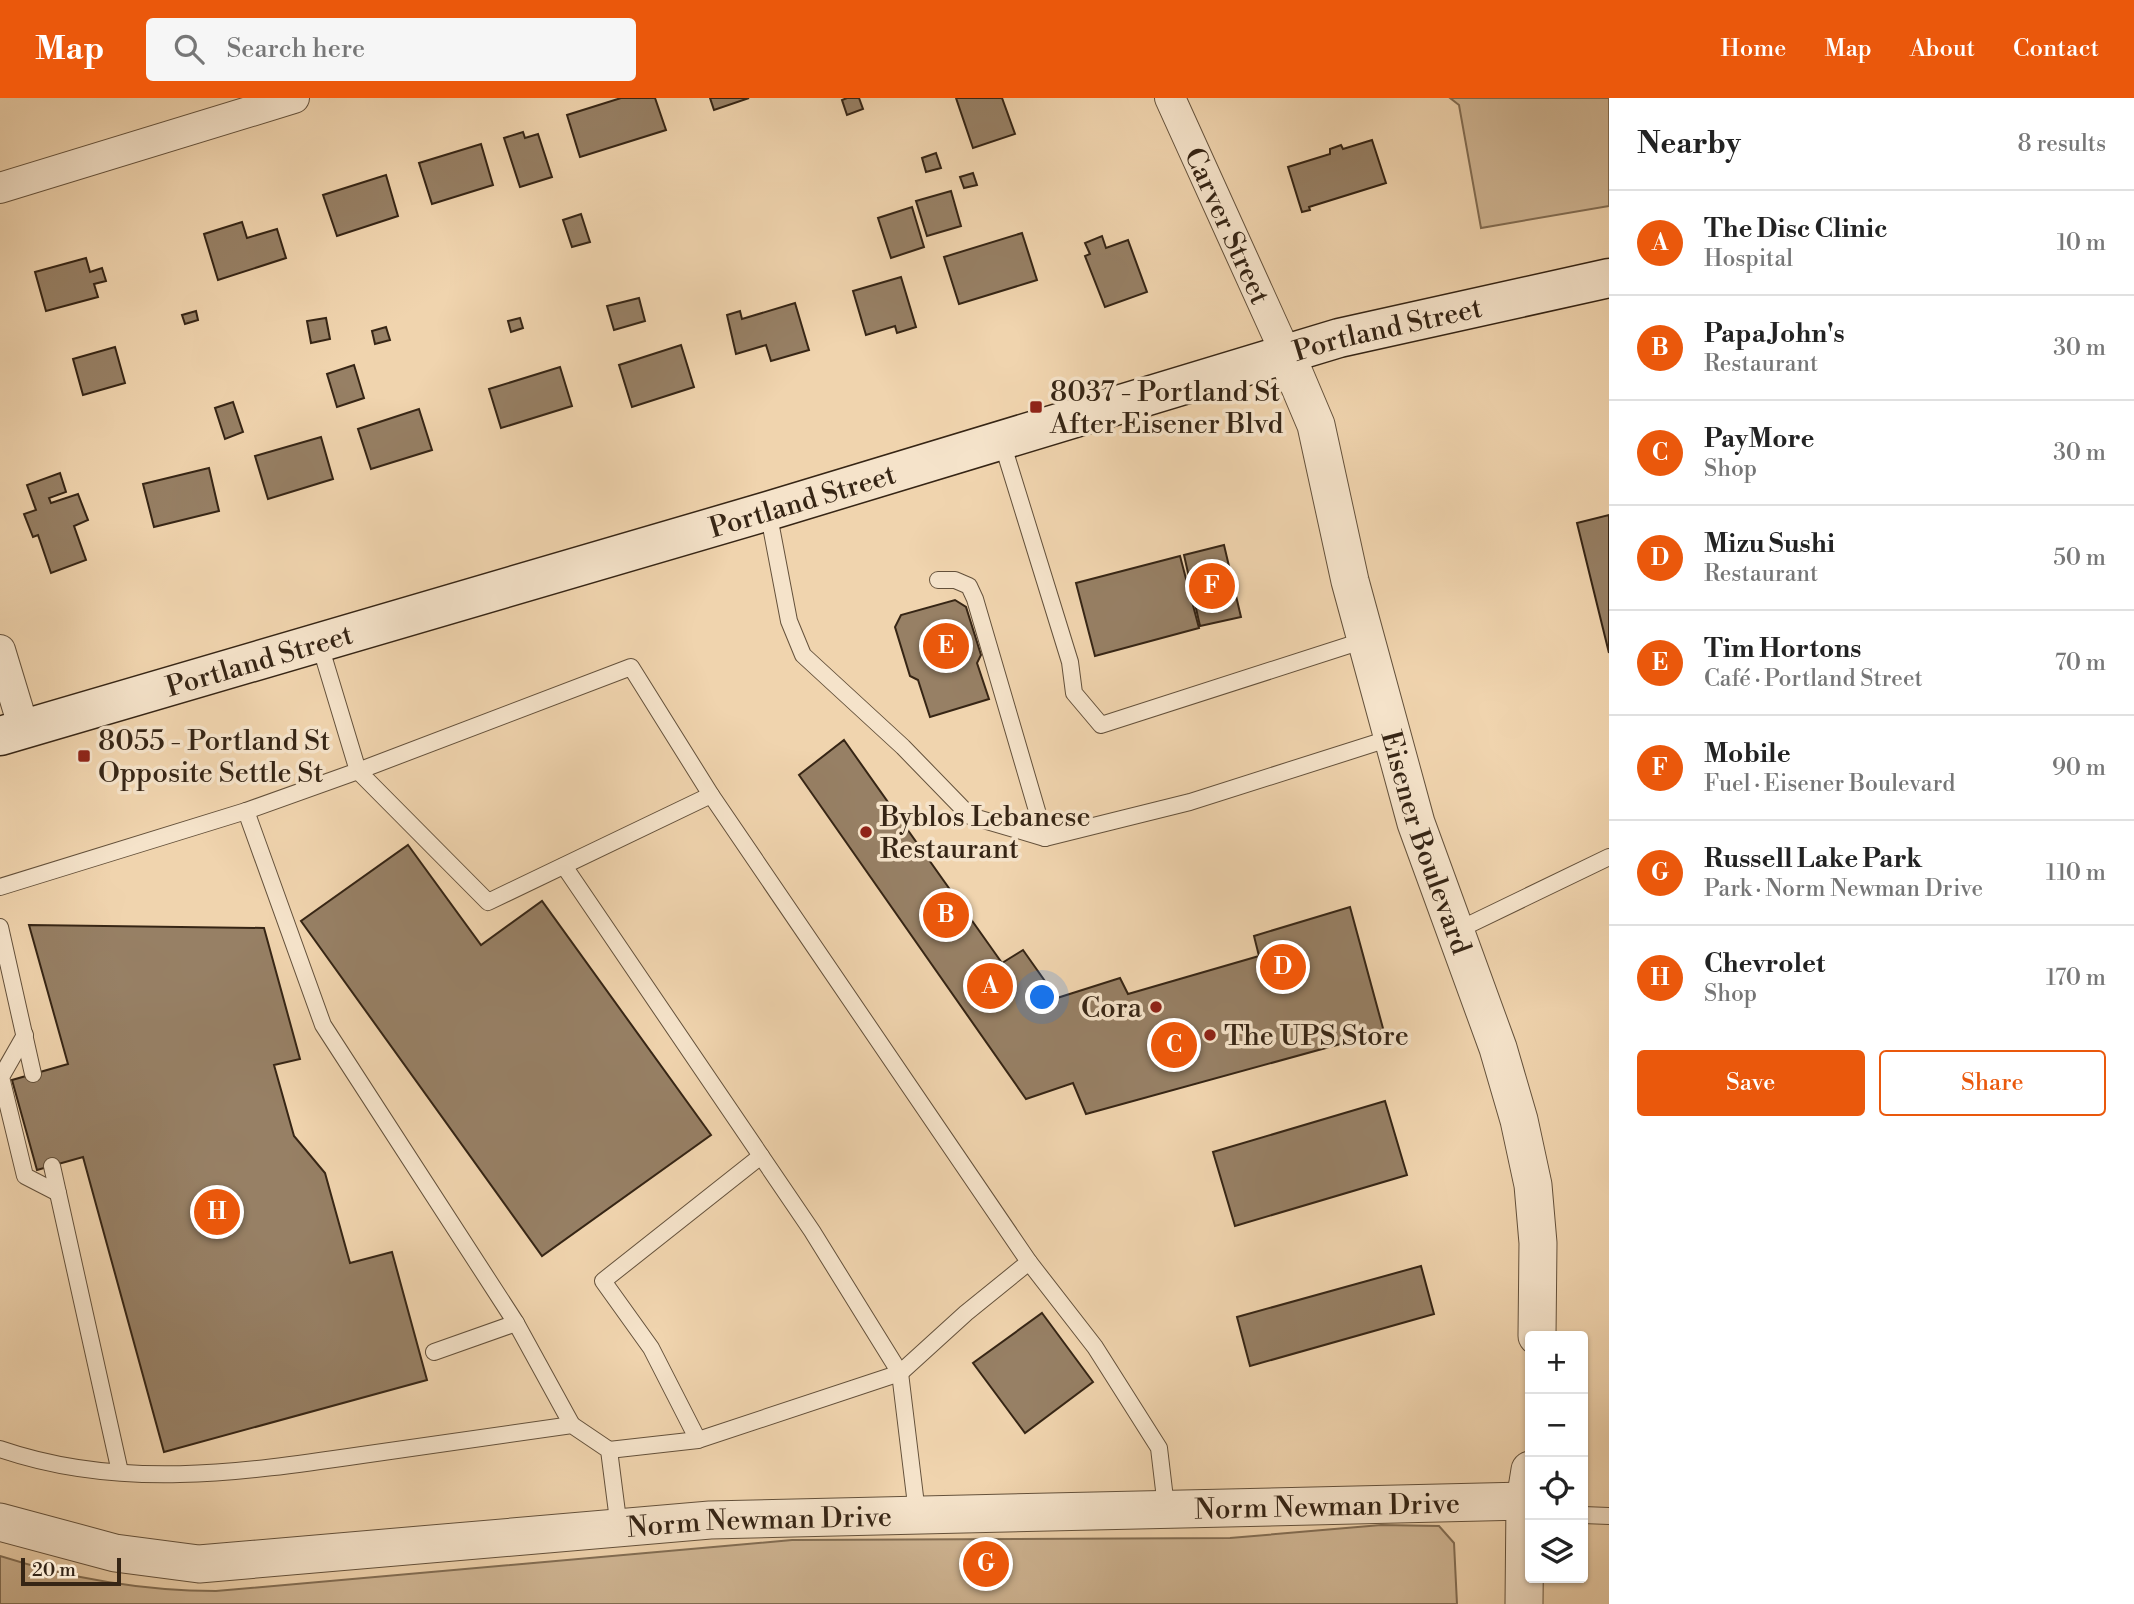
<!DOCTYPE html>
<meta charset="utf-8">
<style>
:root{--surface:#fff;--page:#f6f6f6;--text:#222;--muted:#767676;--line:#e0e0e0;--accent:#ea580c}
body{margin:0;font-family:"Libre Bodoni",serif;background:var(--page);color:var(--text)}
.controls{position:absolute;right:21px;bottom:21px;display:grid;overflow:hidden;border-radius:7px;box-shadow:0 2px 5px #0004}
.controls button{width:63px;height:63px;display:grid;place-items:center;padding:0;border:0;border-bottom:2px solid var(--line);background:var(--surface);color:var(--text);font:35px sans-serif}
.scale{position:absolute;left:21px;bottom:18px;width:100px;box-sizing:border-box;padding-left:7px;border:4px solid #362515;border-top:0;font-size:19px;line-height:24px;white-space:nowrap;color:#362515;-webkit-text-stroke:5px #f5e3ca;paint-order:stroke}
.you{position:absolute;left:1043px;top:900px;width:24px;height:24px;margin:-18px;border:5px solid #fff;border-radius:50%;background:#1a73e8;box-shadow:0 0 0 10px #1a73e833}
.badge{display:grid;place-items:center;width:46px;height:46px;border-radius:50%;background:var(--accent);color:#fff;font-size:23px;font-weight:700}
.pin{position:absolute;translate:-50% -50%;border:4px solid #fff;box-shadow:0 2px 7px #0006}
.list{margin:0;padding:0;list-style:none}
h2{display:flex;justify-content:space-between;align-items:center;height:91px;margin:0;padding:0 28px;font-size:30px}
h2 small{font-size:23px;font-weight:400;color:var(--muted)}
.list li{display:grid;grid-template-columns:46px 1fr auto;gap:21px;align-items:center;box-sizing:border-box;height:105px;padding:0 28px;border-top:2px solid var(--line)}
.list b{display:block;font-size:26px;white-space:nowrap}
.list p{margin:0;font-size:23px;white-space:nowrap;color:var(--muted)}
.list em{font-size:23px;font-style:normal;color:var(--muted)}
.actions{display:flex;gap:14px;padding:21px 28px}
.actions a{flex:1;padding:16px 0;border:2px solid var(--accent);border-radius:7px;text-align:center;font-size:24px;color:var(--accent)}
.actions .main{background:var(--accent);color:#fff}
.icon{flex:none;width:38px;height:38px;fill:none;stroke:currentColor;stroke-width:2;stroke-linecap:round;stroke-linejoin:round}
.map{position:relative;flex:none;width:1609px;height:1506px;overflow:hidden}
header{display:flex;align-items:center;gap:42px;box-sizing:border-box;height:98px;padding:0 35px;background:var(--accent);color:#fff}
header strong{font-size:33px}
nav{display:flex;gap:38px;margin-inline-start:auto;font-size:24px}
.search{width:490px;height:63px;background:var(--page);display:flex;align-items:center;gap:18px;box-sizing:border-box;padding:0 24px;border-radius:7px;color:var(--muted);font-size:26px}
main{display:flex}
aside{flex:1;background:var(--surface)}
.map>svg:first-child{display:block}
</style>
<header>
<strong>Map</strong>
<div class="search"><svg class="icon" aria-label="search" viewBox="0 0 24 24"><circle cx="10" cy="10" r="6"/><path d="M15 15l6 6"/></svg>Search here</div>
<nav><a>Home</a><a>Map</a><a>About</a><a>Contact</a></nav>
</header>
<main>
<div class="map">
<svg width="1609" height="1506" viewBox="0 0 1609 1506">
<rect width="100%" height="100%" fill="#f0d4ae"/>
<filter id="stains"><feTurbulence type="fractalNoise" baseFrequency=".00286" numOctaves="4"/><feColorMatrix values="0 0 0 0 .2 0 0 0 0 .09 0 0 0 0 .02 0 0 0 .5 -.17"/></filter>
<radialGradient id="worn" r=".72"><stop offset=".6" stop-color="#630" stop-opacity="0"/><stop offset="1" stop-color="#630" stop-opacity=".3"/></radialGradient>
<g fill="#d0b694" stroke="#836e54" stroke-width="2">
<polygon points="1450,0 1609,0 1609,108 1481,130 1459,7"/>
<path d="M 1381,1427 L 1439,1428 L 1454,1445 L 1457,1506 L 0,1506 L 0,1458 C 72,1481 141,1493 216,1493 L 792,1442 L 1230,1440 Z"/>
</g>
<g fill="#978065" stroke="#362515" stroke-width="2">
<polygon points="621,0 655,0 666,32 580,59 567,17"/>
<polygon points="710,0 749,0 714,12"/>
<polygon points="847,0 859,0 863,11 847,17 842,2"/>
<polygon points="956,0 1002,0 1015,36 973,50"/>
<polygon points="523,34 525,40 538,36 552,79 520,89 504,40"/>
<polygon points="1372,42 1386,85 1309,109 1310,112 1302,114 1288,69 1330,56 1330,51 1341,47 1343,51"/>
<polygon points="481,46 493,87 432,106 419,65"/>
<polygon points="936,55 941,70 926,74 922,60"/>
<polygon points="973,75 977,87 964,90 960,79"/>
<polygon points="386,77 398,118 337,138 323,97"/>
<polygon points="951,93 961,128 927,138 916,103"/>
<polygon points="912,109 924,149 891,160 878,120"/>
<polygon points="581,116 590,144 572,149 563,122"/>
<polygon points="242,124 247,140 277,131 286,160 218,182 204,136"/>
<polygon points="1022,135 1037,182 959,206 944,159"/>
<polygon points="1102,138 1106,150 1128,142 1147,194 1105,209 1085,158 1090,156 1085,145"/>
<polygon points="86,160 90,174 102,170 106,183 94,186 98,199 46,213 35,174"/>
<polygon points="901,179 916,229 897,235 895,228 866,237 853,193"/>
<polygon points="639,200 645,223 614,232 607,208"/>
<polygon points="795,205 809,252 771,263 766,247 736,256 727,217 740,213 742,221"/>
<polygon points="196,213 198,222 185,226 182,217"/>
<polygon points="326,220 330,241 311,245 307,223"/>
<polygon points="520,220 523,230 511,234 508,223"/>
<polygon points="386,229 390,242 375,246 372,233"/>
<polygon points="681,247 694,289 632,309 619,267"/>
<polygon points="115,249 125,285 83,297 73,261"/>
<polygon points="354,267 364,300 337,309 327,276"/>
<polygon points="560,269 572,308 501,330 489,291"/>
<polygon points="233,304 243,334 225,341 215,310"/>
<polygon points="419,311 432,352 371,371 358,331"/>
<polygon points="321,339 333,381 268,401 255,358"/>
<polygon points="209,370 219,413 154,429 143,386"/>
<polygon points="60,375 66,394 49,400 51,405 78,396 88,422 74,428 86,462 51,475 38,437 33,439 24,416 36,412 27,387"/>
<polygon points="1609,417 1609,555 1577,425"/>
<polygon points="1224,447 1241,519 1200,528 1184,457"/>
<polygon points="1180,458 1199,530 1095,558 1076,485"/>
<polygon points="955,502 966,509 981,557 977,565 989,601 930,619 918,582 910,578 895,529 901,517"/>
<polygon points="844,642 1002,865 1023,852 1057,900 1120,880 1128,896 1259,858 1254,838 1350,809 1384,934 1086,1016 1073,985 1026,1001 799,677"/>
<polygon points="408,747 481,847 542,803 711,1037 542,1158 301,823"/>
<polygon points="29,827 264,830 300,961 274,967 294,1038 325,1075 350,1165 392,1154 427,1282 164,1354 83,1059 37,1072 12,982 68,966"/>
<polygon points="1385,1003 1407,1077 1235,1128 1213,1054"/>
<polygon points="1421,1168 1434,1216 1250,1268 1237,1219"/>
<polygon points="1042,1215 1093,1284 1025,1335 973,1265"/>
</g>
<g fill="none" stroke-linecap="round" stroke-linejoin="round">
<defs>
<g id="service">
<polyline points="1001,341 1070,564 1074,595 1101,627 1365,542"/>
<polyline points="768,413 789,523 803,557 903,649 970,718 1045,740 1190,704 1391,640"/>
<polyline points="938,482 955,482 969,488 975,501 1045,740"/>
<polygon points="631,569 711,697 488,804 358,673"/>
<polyline points="711,697 1029,1164 966,1215 900,1275 698,1342 651,1250 603,1183 761,1058"/>
<polyline points="246,713 323,927 516,1225 572,1327"/>
<polyline points="564,768 812,1133 900,1275 917,1415"/>
<polyline points="0,789 246,713 358,673 319,544"/>
<polyline points="0,829 33,976"/>
<polyline points="1456,833 1609,759"/>
<polyline points="25,937 1,979 25,1078 58,1095"/>
<polyline points="52,1068 120,1374"/>
<polyline points="1029,1164 1095,1249 1159,1350 1166,1409"/>
<polyline points="434,1254 516,1225"/>
<path d="M 0,1351 C 119,1392 240,1375 362,1357 C 432,1347 502,1337 572,1327 L 609,1352 L 619,1430"/>
<polyline points="609,1352 698,1342"/>
<polyline points="1583,1417 1609,1418"/>
</g>
<g id="minor">
<path id="s1" d="M 1170,0 L 1286,256"/>
<polyline points="0,90 294,0"/>
<polyline points="0,552 24,631"/>
</g>
<g id="tertiary">
<path id="s2" d="M 1286,256 L 1316,327 L 1350,483 L 1416,725 L 1498,950 L 1519,1022 L 1533,1087 L 1538,1145 L 1537,1238"/>
<path id="s3" d="M 0,1424 L 115,1455 L 199,1466 L 710,1422 L 1525,1403"/>
<polyline points="1524,1506 1525,1403 1530,1372"/>
</g>
<g id="secondary">
<path id="s4" d="M 0,638 L 768,413 L 1339,240 L 1609,180"/>
</g>
</defs>
<use href="#service" stroke="#64513b" stroke-width="18"/>
<use href="#minor" stroke="#64513b" stroke-width="32"/>
<use href="#tertiary" stroke="#64513b" stroke-width="39"/>
<use href="#secondary" stroke="#362515" stroke-width="41"/>
<use href="#service" stroke="#f5e3ca" stroke-width="16"/>
<use href="#minor" stroke="#f5e3ca" stroke-width="30"/>
<use href="#tertiary" stroke="#f5e3ca" stroke-width="37"/>
<use href="#secondary" stroke="#f5e3ca" stroke-width="38"/>
</g>
<g fill="#8f2418" stroke="#f5e3ca" stroke-width="2.5">
<rect x="1029" y="302" width="14" height="14" rx="3.5"/>
<rect x="77" y="651" width="14" height="14" rx="3.5"/>
<circle cx="866" cy="734" r="7"/>
<circle cx="1156" cy="909" r="7"/>
<circle cx="1210" cy="937" r="7"/>
</g>
<g text-anchor="middle" stroke-width="7" stroke-linejoin="round" paint-order="stroke">
<g font-size="28" fill="#362515" stroke="#f5e3ca">
<text dy="10" stroke="none"><textPath href="#s1" startOffset="140">Carver Street</textPath></text>
<text dy="10" stroke="none"><textPath href="#s4" startOffset="1446">Portland Street</textPath></text>
<text dy="10" stroke="none"><textPath href="#s4" startOffset="836">Portland Street</textPath></text>
<text dy="10" stroke="none"><textPath href="#s4" startOffset="270">Portland Street</textPath></text>
<text dy="10" stroke="none"><textPath href="#s2" startOffset="509">Eisener Boulevard</textPath></text>
<text dy="10" stroke="none"><textPath href="#s3" startOffset="1334">Norm Newman Drive</textPath></text>
<text dy="10" stroke="none"><textPath href="#s3" startOffset="766">Norm Newman Drive</textPath></text>
</g>
<g font-size="28" fill="#362515" stroke="#f5e3ca" text-anchor="start">
<text x="1050" y="303">8037 - Portland St<tspan x="1050" dy="32">After Eisener Blvd</tspan></text>
<text x="98" y="652">8055 - Portland St<tspan x="98" dy="32">Opposite Settle St</tspan></text>
<text x="880" y="728">Byblos Lebanese<tspan x="880" dy="32">Restaurant</tspan></text>
<text x="1142" y="919" text-anchor="end">Cora</text>
<text x="1224" y="947">The UPS Store</text>
</g>
</g>
<rect width="100%" height="100%" filter="url(#stains)"/>
<rect width="100%" height="100%" fill="url(#worn)"/>
</svg>
<div class="controls">
<button>+</button>
<button>−</button>
<button><svg class="icon" aria-label="locate" viewBox="0 0 24 24"><circle cx="12" cy="12" r="6"/><path d="M12 2v4M12 18v4M2 12h4M18 12h4"/></svg></button>
<button><svg class="icon" aria-label="layers" viewBox="0 0 24 24"><path d="M12 4l9 5-9 5-9-5zM3 14l9 5 9-5"/></svg></button>
</div>
<div class="scale">20 m</div>
<div class="you"></div>
<div class="pin badge" style="left:990px;top:888px">A</div>
<div class="pin badge" style="left:946px;top:817px">B</div>
<div class="pin badge" style="left:1174px;top:947px">C</div>
<div class="pin badge" style="left:1283px;top:869px">D</div>
<div class="pin badge" style="left:946px;top:548px">E</div>
<div class="pin badge" style="left:1212px;top:488px">F</div>
<div class="pin badge" style="left:986px;top:1466px">G</div>
<div class="pin badge" style="left:217px;top:1114px">H</div>
</div>
<aside>
<h2>Nearby<small>8 results</small></h2>
<ul class="list">
<li><span class="badge">A</span><div><b>The Disc Clinic</b><p>Hospital</p></div><em>10 m</em></li>
<li><span class="badge">B</span><div><b>Papa John's</b><p>Restaurant</p></div><em>30 m</em></li>
<li><span class="badge">C</span><div><b>PayMore</b><p>Shop</p></div><em>30 m</em></li>
<li><span class="badge">D</span><div><b>Mizu Sushi</b><p>Restaurant</p></div><em>50 m</em></li>
<li><span class="badge">E</span><div><b>Tim Hortons</b><p>Café · Portland Street</p></div><em>70 m</em></li>
<li><span class="badge">F</span><div><b>Mobile</b><p>Fuel · Eisener Boulevard</p></div><em>90 m</em></li>
<li><span class="badge">G</span><div><b>Russell Lake Park</b><p>Park · Norm Newman Drive</p></div><em>110 m</em></li>
<li><span class="badge">H</span><div><b>Chevrolet</b><p>Shop</p></div><em>170 m</em></li>
</ul>
<div class="actions"><a class="main">Save</a><a>Share</a></div>
</aside>
</main>
